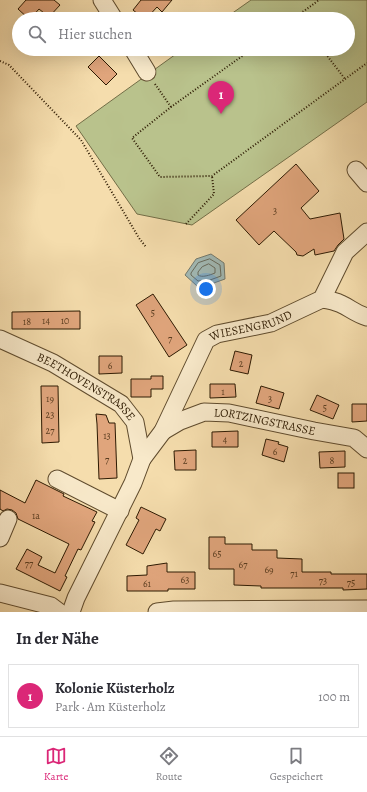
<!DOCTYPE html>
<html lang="de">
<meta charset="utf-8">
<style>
:root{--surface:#fff;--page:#f2f2f3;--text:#2b2b33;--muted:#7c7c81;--line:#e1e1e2;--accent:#db2777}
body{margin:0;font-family:Alegreya,serif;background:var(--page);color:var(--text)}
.you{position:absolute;left:206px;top:289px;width:14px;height:14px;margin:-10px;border:3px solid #fff;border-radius:50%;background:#1a73e8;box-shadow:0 0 0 6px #1a73e833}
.badge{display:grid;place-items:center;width:26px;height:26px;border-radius:50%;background:var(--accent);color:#fff;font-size:13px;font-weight:700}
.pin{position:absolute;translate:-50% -33px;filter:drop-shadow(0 1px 2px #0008)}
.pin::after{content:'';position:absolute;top:21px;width:14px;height:12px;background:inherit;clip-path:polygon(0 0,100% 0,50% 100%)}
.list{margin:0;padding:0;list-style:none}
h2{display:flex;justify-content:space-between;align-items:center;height:52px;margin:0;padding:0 16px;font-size:17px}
h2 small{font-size:13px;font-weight:400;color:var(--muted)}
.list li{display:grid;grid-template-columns:26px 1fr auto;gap:12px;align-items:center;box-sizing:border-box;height:64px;margin:0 8px 8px;padding:0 8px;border:1px solid var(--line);border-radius:0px}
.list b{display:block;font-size:15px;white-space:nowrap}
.list p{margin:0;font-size:13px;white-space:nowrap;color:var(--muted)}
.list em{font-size:13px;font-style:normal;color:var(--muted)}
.icon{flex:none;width:22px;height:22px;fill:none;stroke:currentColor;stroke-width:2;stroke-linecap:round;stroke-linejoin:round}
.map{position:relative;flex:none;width:367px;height:612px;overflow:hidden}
.search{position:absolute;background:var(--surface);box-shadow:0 4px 16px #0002;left:12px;right:12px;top:12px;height:44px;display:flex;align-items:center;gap:10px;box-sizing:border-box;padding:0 14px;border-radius:22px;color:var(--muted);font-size:15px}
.sheet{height:124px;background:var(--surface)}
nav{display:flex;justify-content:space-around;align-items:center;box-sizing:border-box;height:56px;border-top:1px solid var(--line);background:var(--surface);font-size:11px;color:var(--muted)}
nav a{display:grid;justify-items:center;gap:2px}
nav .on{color:var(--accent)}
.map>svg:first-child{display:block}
</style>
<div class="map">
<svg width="367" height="612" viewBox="0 0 367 612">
<rect width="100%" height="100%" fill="#f5ddad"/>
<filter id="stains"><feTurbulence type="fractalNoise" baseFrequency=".005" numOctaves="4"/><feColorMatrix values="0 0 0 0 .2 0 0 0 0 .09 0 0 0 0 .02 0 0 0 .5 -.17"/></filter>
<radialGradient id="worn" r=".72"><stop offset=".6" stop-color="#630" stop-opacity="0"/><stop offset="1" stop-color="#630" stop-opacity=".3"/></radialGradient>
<polygon fill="#b9c28c" stroke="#736e47" points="251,0 367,0 367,102 192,225 137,214 76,126 183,49 348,49 348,19 224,19"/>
<polygon fill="#a1b9b5" stroke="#73796d" points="211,254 224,263 225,279 211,284 197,286 185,275 196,259"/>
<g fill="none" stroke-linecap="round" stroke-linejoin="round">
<g stroke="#676a5c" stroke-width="1">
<polygon points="210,259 220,265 221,276 210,280 198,281 191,275 191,273 198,263"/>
<path d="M 209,264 L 215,268 L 215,273 C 210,275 202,278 198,275 L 198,272 L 202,267 Z"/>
</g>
</g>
<g fill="#e0a57c" stroke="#2d1a02">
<polygon points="26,0 54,0 60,5 49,17 39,9 30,19 29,19 18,9"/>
<polygon points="141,0 172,0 162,12 157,7 146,19 144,19 133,10"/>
<polygon points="99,56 117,74 106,85 88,67"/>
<polygon points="296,164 319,191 301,208 310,219 340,213 344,239 338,245 334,251 315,255 314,249 303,256 297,255 296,252 274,231 259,245 236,220"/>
<polygon points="153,294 187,345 169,357 136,305"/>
<polygon points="80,311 80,329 12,329 12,312"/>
<polygon points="235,351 252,355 248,374 230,370"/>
<polygon points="99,356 122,356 122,373 99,374"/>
<polygon points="151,376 163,376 163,389 151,389 151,397 131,397 131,379 151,379"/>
<polygon points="210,384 235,384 236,397 210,398"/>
<polygon points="41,386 58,386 59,442 42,443"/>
<polygon points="261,386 284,393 279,409 256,403"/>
<polygon points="317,395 339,405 333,419 310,410"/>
<polygon points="352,404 367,404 367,421 352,422"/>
<polygon points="96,414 106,415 109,423 115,423 117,478 99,479 97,424"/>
<polygon points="238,431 238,447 212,447 212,432"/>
<polygon points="266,439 279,442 278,444 288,447 284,462 262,455"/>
<polygon points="196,450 196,470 175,470 174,451"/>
<polygon points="345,451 345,467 320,468 319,452"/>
<rect x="338" y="473" width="16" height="15"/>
<polygon points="36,480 64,494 63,496 97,512 92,521 95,522 81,550 78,549 65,576 67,577 60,591 16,569 27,549 42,557 38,565 55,573 69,544 18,519 16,513 12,510 7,509 3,511 0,509 0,490 25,503"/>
<polygon points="141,507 166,519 160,531 156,529 143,554 126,545 139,520 136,518"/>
<polygon points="209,537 225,537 225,544 252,544 252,550 277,550 277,558 302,559 302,572 331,572 331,574 367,574 367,589 343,590 343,588 261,588 261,586 234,585 234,569 209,569"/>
<polygon points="167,563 167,572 195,572 195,589 168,589 168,591 127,591 127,576 147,575 147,566"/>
</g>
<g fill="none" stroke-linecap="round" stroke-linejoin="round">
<defs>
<g id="minor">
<polyline points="102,0 114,19"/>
<polyline points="133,49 147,72"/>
<polyline points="356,170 367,183"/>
<path d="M 322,299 C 329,300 335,301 341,304 C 350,308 356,314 367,317"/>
<path id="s1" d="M 0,339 L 53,363 L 121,404 L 135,422 L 142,459 L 133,483 L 76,598 L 71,612"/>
<path id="s2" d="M 163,431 L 180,421 L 204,412 L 229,413 L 314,431 L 354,438 L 367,449"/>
<path id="s3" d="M 142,459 L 163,431 L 206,340 L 217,334 L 271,323 L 322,299 L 345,252 L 367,232"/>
<polyline points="57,479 120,511"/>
<polyline points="0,538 8,519"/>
<polyline points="0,593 51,606 59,612"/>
<polyline points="157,612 174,610 367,609"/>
</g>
</defs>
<use href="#minor" stroke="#5f4b2d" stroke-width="19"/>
<g stroke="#2d1a02" stroke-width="2" stroke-dasharray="1 2" stroke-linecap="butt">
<polyline points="293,19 319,0"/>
<polyline points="252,49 171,107 132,138 160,177 212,176 367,63"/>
<polyline points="322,49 345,79"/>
<polyline points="0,61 9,65 81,140 139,238 146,247"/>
<polyline points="155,84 171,107"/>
<polyline points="186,224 214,194 212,176"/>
</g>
<use href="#minor" stroke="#f8e9ca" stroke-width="17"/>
</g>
<g text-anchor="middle" stroke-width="4" stroke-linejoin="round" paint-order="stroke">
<g font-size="10" fill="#5a3d20">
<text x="275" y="214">3</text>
<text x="153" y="316">5</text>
<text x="46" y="324">14</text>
<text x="65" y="324">10</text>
<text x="27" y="325">18</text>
<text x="170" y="342">7</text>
<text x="241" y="367">2</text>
<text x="110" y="369">6</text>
<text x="223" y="395">1</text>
<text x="50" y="402">19</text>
<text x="270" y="402">3</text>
<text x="325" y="411">5</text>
<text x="50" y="418">23</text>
<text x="50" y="434">27</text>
<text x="107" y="439">13</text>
<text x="225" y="443">4</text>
<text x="275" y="455">6</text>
<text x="107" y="463">7</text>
<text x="185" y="464">2</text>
<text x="332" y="464">8</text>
<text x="36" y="519">1a</text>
<text x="217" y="557">65</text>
<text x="29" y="567">77</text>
<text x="243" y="568">67</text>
<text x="269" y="573">69</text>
<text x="294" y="577">71</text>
<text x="185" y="583">63</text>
<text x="323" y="584">73</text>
<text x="351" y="586">75</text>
<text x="147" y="587">61</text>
</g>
<g font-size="12" fill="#2d1a02" stroke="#f8e9ca">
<text dy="4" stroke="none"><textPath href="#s3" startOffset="183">WIESENGRUND</textPath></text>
<text dy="4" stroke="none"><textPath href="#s1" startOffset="99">BEETHOVENSTRASSE</textPath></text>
<text dy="4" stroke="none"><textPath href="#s2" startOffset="107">LORTZINGSTRASSE</textPath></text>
</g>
</g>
<rect width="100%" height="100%" filter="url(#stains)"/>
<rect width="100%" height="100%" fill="url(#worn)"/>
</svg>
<div class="you"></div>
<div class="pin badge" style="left:221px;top:114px">1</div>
<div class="search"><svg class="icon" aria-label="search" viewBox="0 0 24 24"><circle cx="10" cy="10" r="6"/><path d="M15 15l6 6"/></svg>Hier suchen</div>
</div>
<section class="sheet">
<h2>In der Nähe<small></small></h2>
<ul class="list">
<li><span class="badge">1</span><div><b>Kolonie Küsterholz</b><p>Park · Am Küsterholz</p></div><em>100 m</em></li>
</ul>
</section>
<nav>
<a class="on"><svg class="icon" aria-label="map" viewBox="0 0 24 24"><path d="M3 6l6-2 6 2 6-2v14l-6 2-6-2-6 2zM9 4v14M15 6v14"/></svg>Karte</a>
<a><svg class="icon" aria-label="directions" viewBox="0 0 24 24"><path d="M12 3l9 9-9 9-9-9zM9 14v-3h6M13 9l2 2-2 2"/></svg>Route</a>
<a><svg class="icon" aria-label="saved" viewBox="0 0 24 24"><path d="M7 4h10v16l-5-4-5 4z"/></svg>Gespeichert</a>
</nav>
